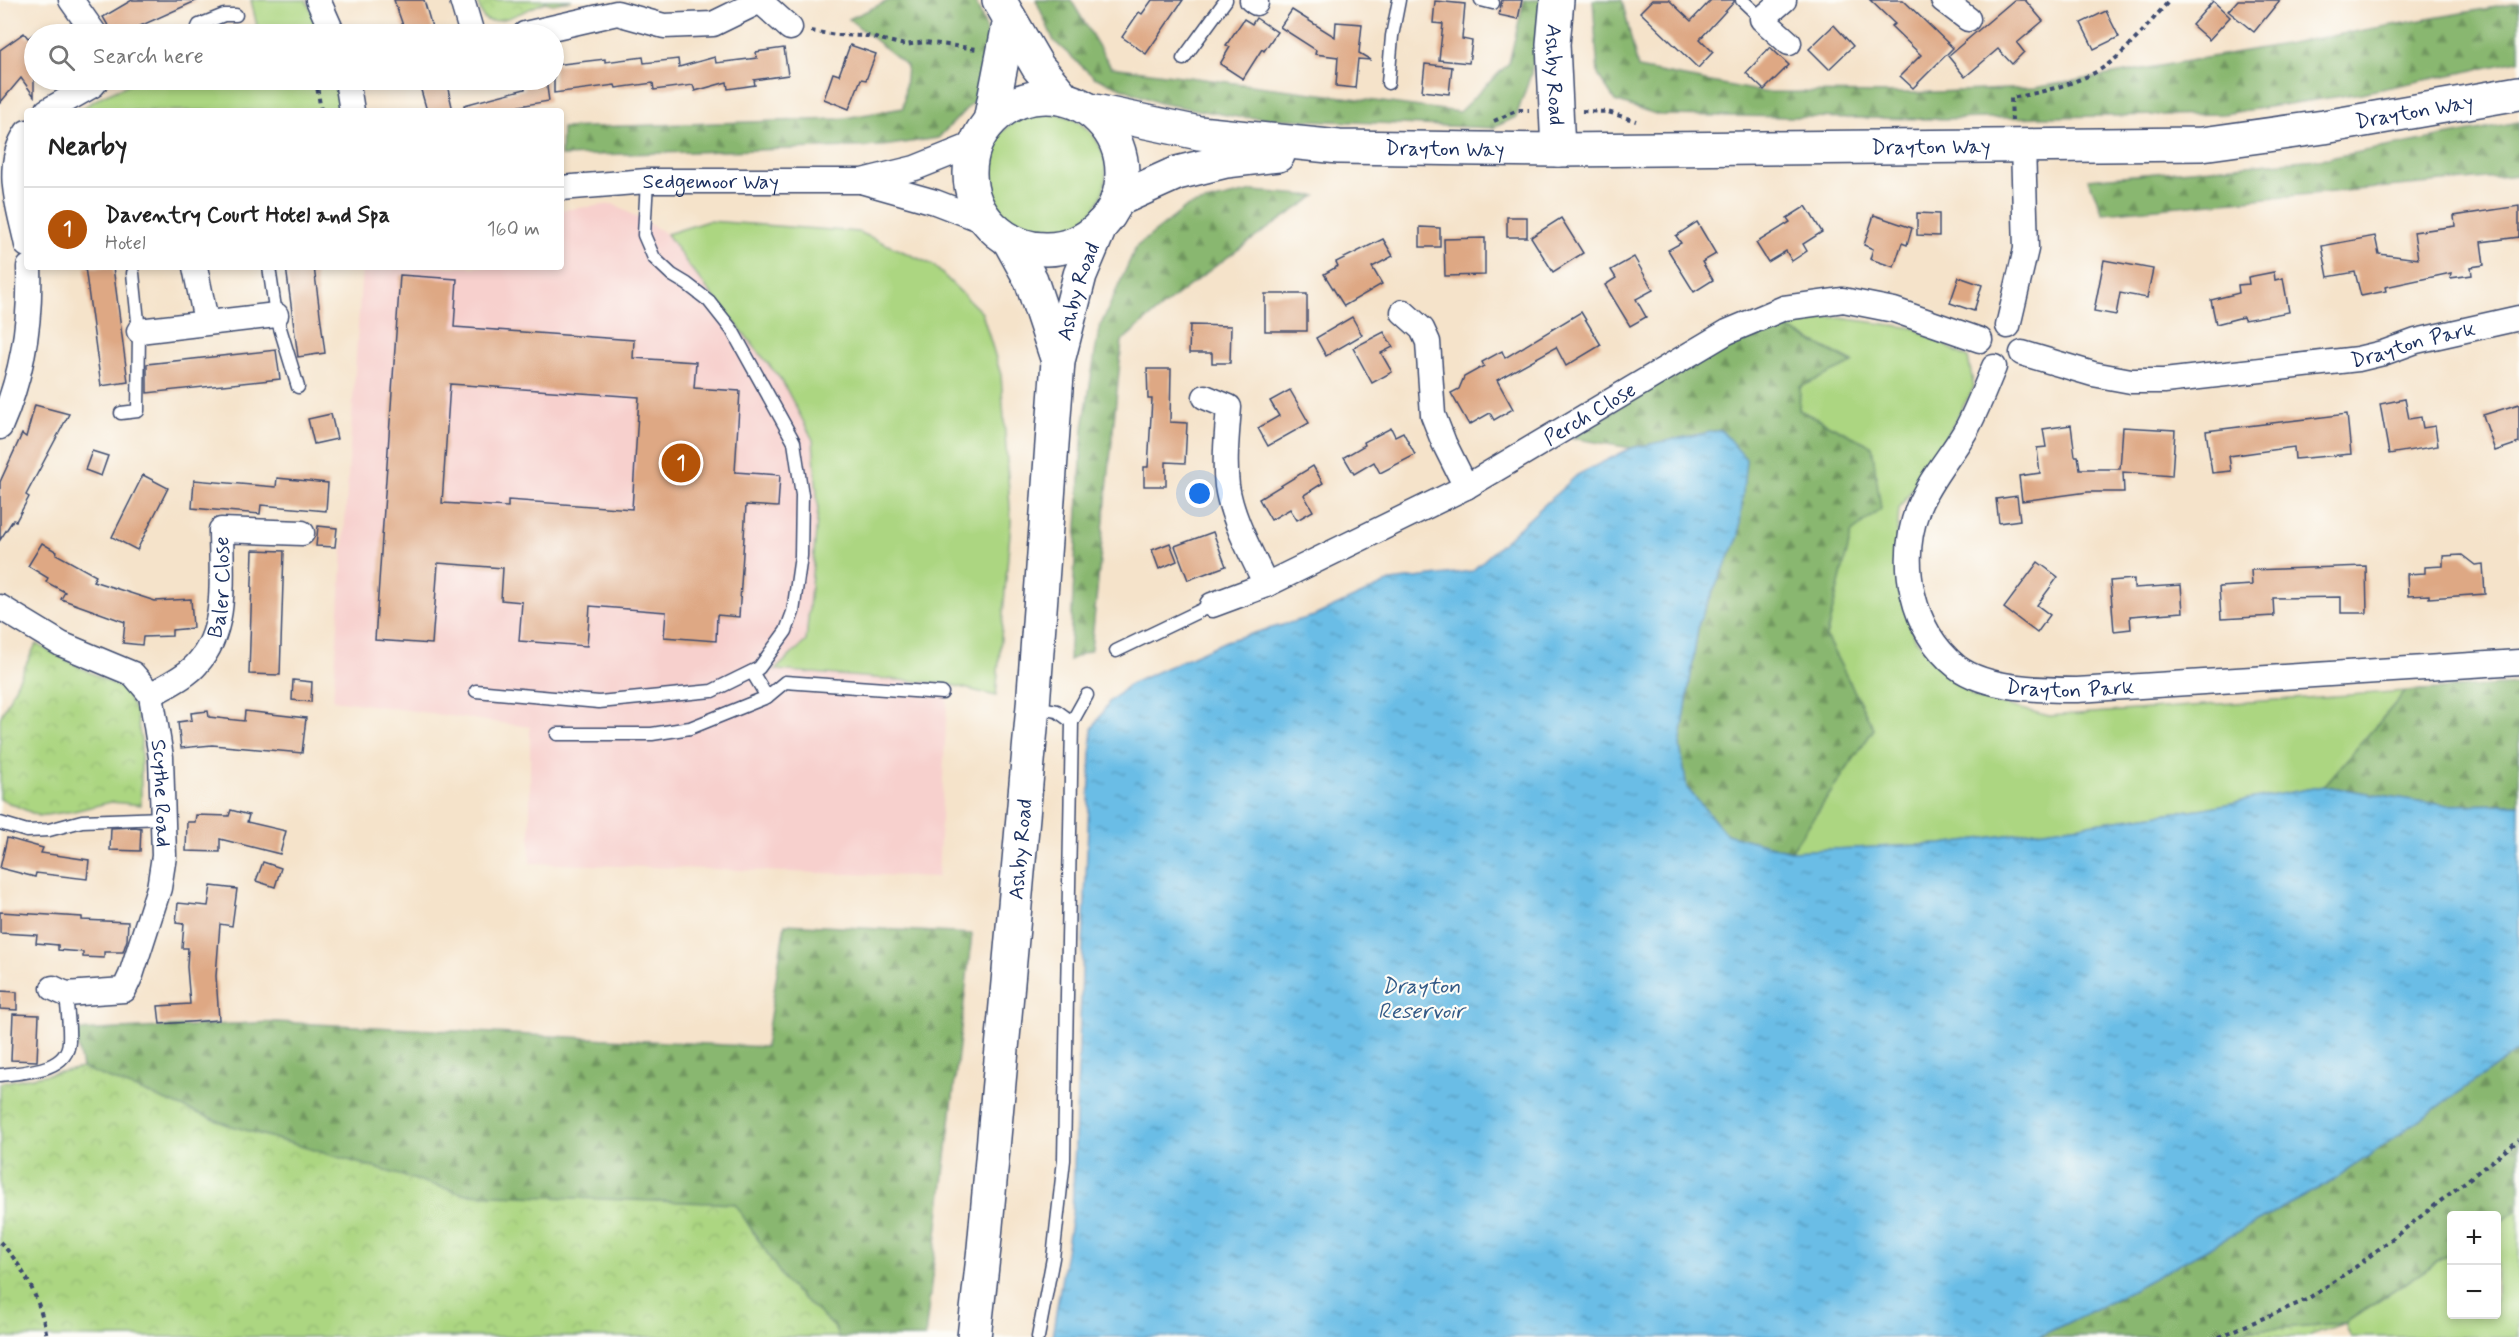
<!DOCTYPE html>
<meta charset="utf-8">
<style>
:root{--surface:#fff;--page:#f6f6f6;--text:#222;--muted:#767676;--line:#e0e0e0;--accent:#b45309}
body{margin:0;font-family:Mynerve,sans-serif;background:var(--page);color:var(--text)}
.controls{position:absolute;right:18px;bottom:18px;display:grid;overflow:hidden;border-radius:6px;box-shadow:0 3px 9px #0003}
.controls button{width:54px;height:54px;display:grid;place-items:center;padding:0;border:0;border-bottom:2px solid var(--line);background:var(--surface);color:var(--text);font:30px sans-serif}
.you{position:absolute;left:1200px;top:494px;width:21px;height:21px;margin:-15px;border:4px solid #fff;border-radius:50%;background:#1a73e8;box-shadow:0 0 0 9px #1a73e833}
.badge{display:grid;place-items:center;width:39px;height:39px;border-radius:50%;background:var(--accent);color:#fff;font-size:20px;font-weight:700}
.pin{position:absolute;translate:-50% -50%;border:3px solid #fff;box-shadow:0 2px 6px #0006}
.list{margin:0;padding:0;list-style:none}
h2{display:flex;justify-content:space-between;align-items:center;height:78px;margin:0;padding:0 24px;font-size:26px}
h2 small{font-size:20px;font-weight:400;color:var(--muted)}
.list li{display:grid;grid-template-columns:39px 1fr auto;gap:18px;align-items:center;box-sizing:border-box;height:84px;padding:0 24px;border-top:2px solid var(--line)}
.list b{display:block;font-size:22px;white-space:nowrap}
.list p{margin:0;font-size:20px;white-space:nowrap;color:var(--muted)}
.list em{font-size:20px;font-style:normal;color:var(--muted)}
.icon{flex:none;width:33px;height:33px;fill:none;stroke:currentColor;stroke-width:2;stroke-linecap:round;stroke-linejoin:round}
.map{position:relative;flex:none;width:2519px;height:1337px;overflow:hidden}
.search{position:absolute;background:var(--surface);box-shadow:0 3px 9px #0003;left:24px;top:24px;width:540px;height:66px;display:flex;align-items:center;gap:15px;box-sizing:border-box;padding:0 21px;border-radius:33px;color:var(--muted);font-size:22px}
.panel{position:absolute;background:var(--surface);box-shadow:0 3px 9px #0003;left:24px;top:108px;width:540px;height:162px;border-radius:6px}
.map>svg:first-child{display:block}
</style>
<div class="map">
<svg width="2519" height="1337" viewBox="0 0 2519 1337">
<defs>
<pattern id="forest-firs" width="22" height="20" patternUnits="userSpaceOnUse" patternTransform="scale(1.5)"><rect width="22" height="20" fill="#89b76f"/><path d="M5 1l3.5 6h-7zM16 11l3.5 6h-7z" fill="#6f955e"/></pattern>
<pattern id="park-crowns" width="20" height="18" patternUnits="userSpaceOnUse" patternTransform="scale(1.5)"><rect width="20" height="18" fill="#acd681"/><path d="M2 6a3 3 0 1 1 6 0M12 15a3 3 0 1 1 6 0" fill="none" stroke="#93b872"/></pattern>
<pattern id="water-ripples" width="26" height="14" patternUnits="userSpaceOnUse" patternTransform="scale(1.5)"><rect width="26" height="14" fill="#6abde6"/><path d="M2 4q2-2 4 0t4 0M15 11q2-2 4 0t4 0" fill="none" stroke="#569abe"/></pattern>
</defs>
<rect width="100%" height="100%" fill="#fdfcf7"/>
<filter id="ink" filterUnits="userSpaceOnUse"><feTurbulence type="fractalNoise" baseFrequency=".0167" numOctaves="2"/><feDisplacementMap in="SourceGraphic" scale="12" xChannelSelector="R" yChannelSelector="G"/><feConvolveMatrix kernelMatrix="1 2 1 2 8 2 1 2 1" color-interpolation-filters="sRGB"/></filter>
<filter id="wash" filterUnits="userSpaceOnUse"><feTurbulence type="fractalNoise" baseFrequency=".008" numOctaves="4" result="noise"/><feDisplacementMap in="SourceGraphic" scale="24" xChannelSelector="R" yChannelSelector="G"/><feGaussianBlur stdDeviation="1.35" result="paint"/><feColorMatrix in="noise" values="0 0 0 0 0 0 0 0 0 0 0 0 0 0 0 0 0 1.4 0 .05"/><feComposite in="paint" operator="in"/></filter>
<g filter="url(#wash)">
<rect width="100%" height="100%" fill="#f5e3ca"/>
<polygon fill="#f7d0cd" points="613,204 667,234 708,221 859,232 933,265 982,313 1001,375 1011,521 996,696 948,684 938,877 530,863 530,727 333,700 362,267 561,267 561,210"/>
<g fill="#acd681" stroke="#648270" stroke-width="1.5">
<polygon points="251,0 306,0 323,34 239,34 257,26"/>
<polygon points="139,80 336,80 342,111 77,111 104,95"/>
<circle cx="1046" cy="173" r="60"/>
<polygon points="708,221 859,232 933,265 982,313 1001,375 1011,521 996,696 948,684 775,670 806,641 818,508 813,440 782,381 689,266 667,234"/>
<polygon points="1833,317 1914,328 1968,358 1974,387 1942,444 1899,509 1895,565 1914,638 1974,697 2049,716 2406,691 2324,786 2205,808 1942,844 1791,851 1874,729 1826,637 1872,446 1799,410 1800,387 1853,362 1777,323"/>
<polygon points="2519,1209 2519,1337 2351,1337 2345,1323 2451,1253 2452,1314 2496,1314 2497,1224"/>
</g>
<g fill="url(#forest-firs)" stroke="#527366" stroke-width="1.5">
<polygon points="890,0 975,0 986,28 989,51 984,91 938,138 883,146 561,156 562,128 839,119 903,108 907,66 849,19"/>
<polygon points="1036,0 1071,0 1111,67 1459,112 1509,63 1524,0 1544,0 1531,74 1516,117 1493,128 1238,117 1159,103 1094,77 1054,41"/>
<polygon points="1593,0 1622,0 1638,68 1763,92 1911,93 2034,88 2519,3 2519,61 2361,93 2223,114 1932,119 1659,115 1615,101 1598,75"/>
<polygon points="2519,122 2519,175 2103,213 2088,179 2328,158"/>
<path d="M 1253,191 L 1316,196 C 1248,241 1183,287 1122,341 L 1091,650 L 1069,660 L 1083,428 L 1099,329 L 1136,247 L 1188,206 Z"/>
<polygon points="1777,323 1853,363 1800,387 1799,410 1872,446 1881,509 1852,532 1826,637 1874,729 1791,851 1726,834 1687,788 1680,746 1699,622 1739,536 1721,430 1631,448 1572,438 1709,350"/>
<polygon points="2519,684 2519,804 2443,805 2324,786 2406,691"/>
<polygon points="785,924 972,934 925,1337 838,1337 834,1327 786,1283 735,1204 464,1194 228,1125 82,1068 75,1031 276,1022 765,1047"/>
<polygon points="2519,1050 2519,1209 2497,1224 2496,1216 2452,1216 2451,1253 2345,1323 2168,1337 2038,1337 2102,1306 2337,1178"/>
</g>
<g fill="url(#park-crowns)" stroke="#648270" stroke-width="1.5">
<path d="M 477,0 L 572,0 L 553,4 L 545,2 C 532,7 493,29 484,18 C 480,14 479,5 477,0 Z"/>
<polygon points="36,644 124,690 136,712 141,740 141,805 111,802 74,811 39,816 0,799 0,718"/>
<polygon points="82,1068 228,1125 464,1194 735,1204 786,1283 834,1327 838,1337 0,1337 0,1083"/>
<polygon points="2345,1323 2305,1337 2168,1337"/>
</g>
<polygon fill="url(#water-ripples)" stroke="#4276a2" stroke-width="1.5" points="1721,430 1746,459 1739,536 1699,622 1680,746 1687,788 1726,834 1791,851 1942,844 2205,808 2324,786 2443,805 2519,804 2519,1050 2337,1178 2102,1306 2038,1337 1052,1337 1072,1215 1092,729 1109,702 1130,684 1226,641 1314,616 1391,581 1472,571 1577,475 1631,448"/>
<g id="blocks">
<g fill="#dea884" fill-rule="evenodd">
<polygon points="132,0 198,0 140,26 145,34 113,34 103,17"/>
<polygon points="394,0 424,0 434,34 406,34"/>
<polygon points="1152,0 1183,0 1146,54 1122,37 1139,12 1142,14"/>
<polygon points="1502,0 1522,0 1518,19 1499,15"/>
<polygon points="1652,0 1669,0 1691,21 1711,0 1734,0 1734,2 1700,39 1713,52 1698,68 1640,12"/>
<polygon points="1870,0 1903,0 1953,48 1913,88 1900,76 1921,55 1891,26 1895,24"/>
<polygon points="2014,0 2025,0 2043,21 2017,43 2024,52 2012,64 1998,49 1965,77 1948,56"/>
<polygon points="2238,0 2280,0 2254,32 2228,11"/>
<polygon points="1435,1 1465,4 1462,39 1472,41 1469,63 1439,60 1443,24 1433,23"/>
<polygon points="2213,1 2230,17 2209,40 2192,25"/>
<polygon points="1292,10 1335,37 1336,22 1362,24 1359,53 1371,60 1358,59 1355,88 1336,86 1338,57 1315,54 1316,50 1280,27"/>
<polygon points="2106,11 2119,37 2094,49 2081,23"/>
<polygon points="1256,18 1277,32 1264,51 1262,49 1243,79 1220,64 1230,47 1226,45 1244,19 1252,24"/>
<polygon points="1834,25 1853,46 1829,69 1809,49"/>
<polygon points="24,33 28,38 34,34 34,96 21,78 0,103 0,50"/>
<polygon points="850,45 876,54 866,80 861,79 849,109 824,99 833,73 839,75"/>
<polygon points="1770,47 1789,65 1764,90 1746,73"/>
<polygon points="784,48 788,75 754,80 755,85 728,89 727,82 695,91 693,85 654,90 653,83 616,88 615,85 554,93 554,65 605,59 605,62 643,57 644,63 678,59 679,67 715,57 716,63 757,58 756,52"/>
<polygon points="1425,64 1452,67 1449,94 1422,91"/>
<polygon points="433,80 446,80 453,111 427,111 419,83"/>
<polygon points="524,80 546,80 549,101 519,106 520,111 465,111 464,105 525,89"/>
<polygon points="1806,206 1822,232 1803,244 1807,251 1792,261 1786,251 1768,262 1756,243 1790,222 1787,218"/>
<polygon points="2519,206 2519,237 2481,242 2484,265 2471,267 2472,275 2450,278 2451,273 2385,287 2386,291 2361,296 2355,272 2328,277 2322,246 2375,236 2379,254 2418,259 2414,232 2455,226 2454,216"/>
<polygon points="1917,213 1939,214 1939,236 1917,235"/>
<polygon points="1874,215 1912,228 1907,245 1902,243 1894,267 1870,259 1873,249 1864,245"/>
<rect x="1507" y="217" width="20" height="20"/>
<polygon points="1561,218 1583,253 1553,272 1531,237"/>
<polygon points="1697,222 1716,254 1702,262 1713,280 1694,292 1668,250 1681,243 1676,236"/>
<polygon points="1420,227 1440,228 1440,247 1420,247"/>
<polygon points="1485,238 1485,275 1445,276 1444,239"/>
<polygon points="1383,239 1393,256 1372,267 1382,284 1344,306 1324,274 1338,266 1336,262"/>
<polygon points="1634,257 1653,290 1636,299 1646,317 1630,326 1605,285 1616,278 1611,270"/>
<polygon points="2104,260 2153,269 2147,298 2120,293 2116,315 2094,311"/>
<polygon points="85,267 113,267 128,382 101,386"/>
<polygon points="286,267 314,267 325,353 298,357"/>
<polygon points="2274,272 2275,280 2283,278 2289,312 2244,320 2243,317 2216,324 2211,300 2239,293 2238,285 2249,284 2248,277"/>
<path d="M 400,275 L 457,279 L 454,327 L 634,340 L 633,358 L 696,362 L 694,388 L 740,391 L 735,472 L 780,475 L 778,507 L 746,505 L 739,617 L 717,615 L 716,641 L 664,637 L 666,612 L 590,606 L 587,646 L 519,641 L 522,602 L 501,600 L 503,568 L 438,563 L 432,644 L 375,640 ZM 450,384 L 639,397 L 632,509 L 508,500 L 508,507 L 442,503 Z"/>
<polygon points="1959,277 1982,285 1974,311 1950,303"/>
<rect x="1265" y="294" width="42" height="37"/>
<polygon points="1581,312 1601,345 1566,366 1556,347 1497,380 1513,409 1494,420 1490,413 1469,425 1451,393 1459,389 1464,377 1484,366 1482,362 1502,351 1505,358"/>
<polygon points="1352,317 1362,335 1326,356 1316,338"/>
<polygon points="1190,325 1231,326 1230,363 1212,363 1212,353 1189,353"/>
<polygon points="1384,332 1393,347 1381,353 1392,372 1372,383 1353,348"/>
<polygon points="276,350 280,379 147,393 147,364"/>
<polygon points="1147,369 1171,369 1170,422 1187,423 1185,463 1166,462 1166,486 1144,486 1144,467 1148,467 1152,399 1148,399"/>
<polygon points="1290,390 1309,423 1268,446 1258,428 1279,416 1270,401"/>
<polygon points="2405,399 2409,419 2421,417 2423,428 2435,426 2438,446 2389,454 2380,404"/>
<polygon points="2519,404 2519,443 2495,451 2483,415"/>
<polygon points="35,405 69,414 26,495 29,497 16,521 13,520 0,540 0,482 22,434 26,437"/>
<polygon points="331,414 337,439 314,444 308,419"/>
<polygon points="2347,414 2351,454 2295,459 2294,447 2229,456 2231,471 2212,473 2206,431"/>
<polygon points="2071,425 2075,456 2078,456 2080,469 2120,469 2123,427 2175,430 2172,476 2123,472 2124,492 2088,492 2022,501 2019,476 2040,473 2037,448 2046,447 2043,429"/>
<polygon points="1391,428 1395,436 1403,432 1415,455 1380,473 1374,462 1354,474 1344,457 1365,445 1364,442"/>
<polygon points="92,451 108,456 101,476 85,470"/>
<polygon points="1313,466 1323,483 1304,495 1313,511 1297,520 1290,509 1271,520 1259,499"/>
<polygon points="143,475 168,488 137,550 112,537"/>
<polygon points="277,478 328,483 326,511 261,505 260,514 192,508 194,480 276,487"/>
<polygon points="2017,496 2020,520 1999,523 1996,499"/>
<polygon points="318,526 337,528 335,547 316,546"/>
<polygon points="1213,532 1226,566 1188,580 1175,546"/>
<polygon points="42,543 57,552 56,554 96,576 93,581 155,601 191,599 193,628 172,630 172,636 143,637 142,645 123,643 125,622 61,599 65,592 46,582 48,578 28,566"/>
<polygon points="1170,543 1177,561 1159,569 1152,550"/>
<polygon points="253,550 284,551 280,675 249,674"/>
<polygon points="2462,555 2475,565 2483,564 2485,594 2429,598 2429,595 2408,596 2407,574 2425,573 2425,567 2443,566 2443,556"/>
<polygon points="2038,562 2058,577 2037,605 2050,615 2037,633 2004,608"/>
<polygon points="2366,566 2367,613 2341,613 2341,597 2273,598 2274,616 2221,619 2219,587 2252,585 2251,570"/>
<polygon points="2134,579 2134,588 2181,585 2183,612 2130,616 2131,629 2114,631 2110,581"/>
<polygon points="293,680 312,682 311,702 292,700"/>
<polygon points="208,711 209,717 244,721 245,711 306,718 302,753 212,745 181,748 178,722 192,720 191,713"/>
<polygon points="231,810 249,815 247,822 286,831 280,854 220,839 220,852 186,851 187,822 195,822 196,815 229,816"/>
<polygon points="135,827 141,828 140,851 110,850 111,828"/>
<polygon points="7,838 43,848 41,853 89,860 87,879 36,873 35,877 0,868"/>
<polygon points="263,862 281,868 275,887 256,881"/>
<polygon points="211,886 237,889 232,926 220,924 216,976 219,1020 160,1024 158,1006 190,1004 187,967 188,948 182,948 184,924 176,923 178,903 208,906"/>
<polygon points="0,912 82,917 82,920 128,922 127,940 123,952 104,952 104,958 83,957 83,952 58,950 58,945 36,943 37,935 0,933"/>
<polygon points="0,991 17,992 17,1010 0,1009"/>
<polygon points="13,1014 39,1015 37,1061 11,1060"/>
</g>
</g>
</g>
<g filter="url(#ink)">
<use href="#blocks" fill-opacity="0" stroke="#3c4a6e" stroke-width="1.5"/>
<g fill="none" stroke-linecap="round" stroke-linejoin="round">
<defs>
<g id="lane">
<polyline points="1481,0 1493,3"/>
<polyline points="1742,0 1762,19"/>
<polyline points="195,34 199,25 224,15 236,15"/>
<polyline points="1183,59 1226,0"/>
<polyline points="1388,83 1392,36 1399,0"/>
<polyline points="269,267 276,315 298,387"/>
<polyline points="121,413 138,411 139,331 133,273"/>
<polyline points="1116,651 1212,605"/>
<polyline points="476,691 599,702 712,691 759,668 786,631 793,612 801,556 802,495 794,442 732,330 709,301 687,284 672,275 654,258 644,235 647,181"/>
<polyline points="767,697 785,682 942,693"/>
<polyline points="1034,707 1057,711 1072,722 1064,1160 1053,1258 1038,1337"/>
<polyline points="1072,722 1087,695"/>
<polyline points="557,734 652,734 690,728 767,697 752,672"/>
<polyline points="0,823 27,831 49,830 82,821 164,818"/>
<path d="M 0,1075 C 23,1072 68,1072 69,1041 C 70,1025 67,1009 66,994"/>
</g>
<g id="street">
<polyline points="71,0 95,34"/>
<polyline points="318,0 333,34"/>
<polyline points="462,0 472,34"/>
<polyline points="1252,0 1256,3"/>
<polyline points="1784,0 1762,19 1789,43"/>
<polyline points="1943,0 1968,19"/>
<polyline points="525,34 617,13 664,26 713,24 760,1 790,28"/>
<polyline points="347,80 352,111"/>
<polyline points="47,111 93,85 97,80"/>
<path d="M 27,132 C 3,167 19,206 27,245"/>
<polyline points="864,182 935,202 987,222"/>
<path id="s1" d="M 561,188 L 647,181 L 862,181 L 915,168 L 975,144"/>
<polyline points="195,267 206,321"/>
<polyline points="1403,312 1422,329 1428,342 1433,415 1444,443 1466,487"/>
<polyline points="2008,326 2026,249 2023,145"/>
<polyline points="139,331 276,315"/>
<path id="s2" d="M 2022,353 L 2093,374 L 2131,381 L 2164,381 L 2358,359 L 2383,353 L 2416,341 L 2519,318"/>
<path id="s3" d="M 1994,367 C 1985,388 1977,410 1966,430 C 1951,456 1929,480 1918,508 C 1898,562 1911,630 1957,667 C 1986,689 2042,690 2077,690 L 2519,662"/>
<path d="M 1205,397 L 1229,407 C 1227,433 1224,460 1227,486 C 1232,520 1252,554 1266,585"/>
<path d="M 0,427 C 23,375 31,323 29,267"/>
<path id="s4" d="M 1212,605 L 1266,585 L 1466,487 L 1727,332 L 1784,308 L 1843,300 L 1894,310 L 1980,340"/>
<path id="s5" d="M 0,607 L 61,644 L 133,674 L 151,695 L 161,757 L 164,856 L 159,888 L 131,975 L 124,990 L 66,994 L 53,988"/>
<path id="s6" d="M 151,695 C 165,686 186,677 197,664 C 229,629 221,574 221,530 L 302,533"/>
</g>
<g id="secondary">
<path id="s7" d="M 1557,0 L 1553,44 L 1558,150"/>
</g>
<g id="primary">
<polyline points="999,0 1038,67 1064,98"/>
<circle cx="1046" cy="173" r="76"/>
<path id="s8" d="M 1090,110 L 1199,133 L 1339,147 L 1558,150 L 2202,144 L 2324,127 L 2519,93"/>
<polyline points="990,121 1010,19"/>
<polyline points="1117,200 1177,173 1226,161 1278,155"/>
<polyline points="1009,240 1031,280 1058,361"/>
<path id="s9" d="M 974,1337 L 984,1248 L 1033,706 L 1058,361 L 1080,275 L 1101,225"/>
</g>
</defs>
<use href="#lane" stroke="#3c4a6e" stroke-width="15"/>
<use href="#street" stroke="#3c4a6e" stroke-width="27"/>
<use href="#secondary" stroke="#3c4a6e" stroke-width="36"/>
<use href="#primary" stroke="#3c4a6e" stroke-width="36"/>
<g stroke="#3c4a6e" stroke-width="4" stroke-dasharray="4.5 4.5" stroke-linecap="butt">
<polyline points="811,31 836,35 867,36 905,45 925,42 977,49"/>
<polyline points="316,80 321,111"/>
<polyline points="1582,111 1608,112 1636,121"/>
<polyline points="1494,121 1518,110 1529,110"/>
<path d="M 2012,121 L 2011,98 C 2039,93 2071,85 2096,72 C 2125,56 2148,24 2170,0"/>
<path d="M 0,1242 C 25,1268 41,1302 47,1337"/>
<polyline points="2219,1337 2306,1300 2357,1266 2519,1140"/>
</g>
<use href="#lane" stroke="#fff" stroke-width="12"/>
<use href="#street" stroke="#fff" stroke-width="24"/>
<use href="#secondary" stroke="#fff" stroke-width="33"/>
<use href="#primary" stroke="#fff" stroke-width="33"/>
</g>
</g>
<g text-anchor="middle" stroke-width="4.5" stroke-linejoin="round" paint-order="stroke">
<g font-size="21" fill="#1b2f5e" stroke="#fdfcf7">
<text dy="7" stroke="none"><textPath href="#s7" startOffset="75">Ashby Road</textPath></text>
<text dy="7" stroke="none"><textPath href="#s8" startOffset="1330">Drayton Way</textPath></text>
<text dy="7" stroke="none"><textPath href="#s8" startOffset="844">Drayton Way</textPath></text>
<text dy="7" stroke="none"><textPath href="#s8" startOffset="358">Drayton Way</textPath></text>
<text dy="7" stroke="none"><textPath href="#s1" startOffset="150">Sedgemoor Way</textPath></text>
<text dy="7" stroke="none"><textPath href="#s9" startOffset="1052">Ashby Road</textPath></text>
<text dy="7" stroke="none"><textPath href="#s2" startOffset="398">Drayton Park</textPath></text>
<text dy="7" stroke="none"><textPath href="#s4" startOffset="424">Perch Close</textPath></text>
<text dy="7" stroke="none"><textPath href="#s6" startOffset="138">Baler Close</textPath></text>
<text dy="7" stroke="none"><textPath href="#s3" startOffset="452">Drayton Park</textPath></text>
<text dy="7" stroke="none"><textPath href="#s5" startOffset="276">Scythe Road</textPath></text>
<text dy="7" stroke="none"><textPath href="#s9" startOffset="490">Ashby Road</textPath></text>
</g>
<g font-size="22" font-style="italic" fill="#335a87" stroke="#fdfcf7">
<text x="1421" y="993">Drayton<tspan x="1421" dy="25">Reservoir</tspan></text>
</g>
</g>
</svg>
<div class="controls">
<button>+</button>
<button>−</button>
</div>
<div class="you"></div>
<div class="pin badge" style="left:681px;top:463px">1</div>
<div class="search"><svg class="icon" aria-label="search" viewBox="0 0 24 24"><circle cx="10" cy="10" r="6"/><path d="M15 15l6 6"/></svg>Search here</div>
<section class="panel">
<h2>Nearby<small></small></h2>
<ul class="list">
<li><span class="badge">1</span><div><b>Daventry Court Hotel and Spa</b><p>Hotel</p></div><em>160 m</em></li>
</ul>
</section>
</div>
